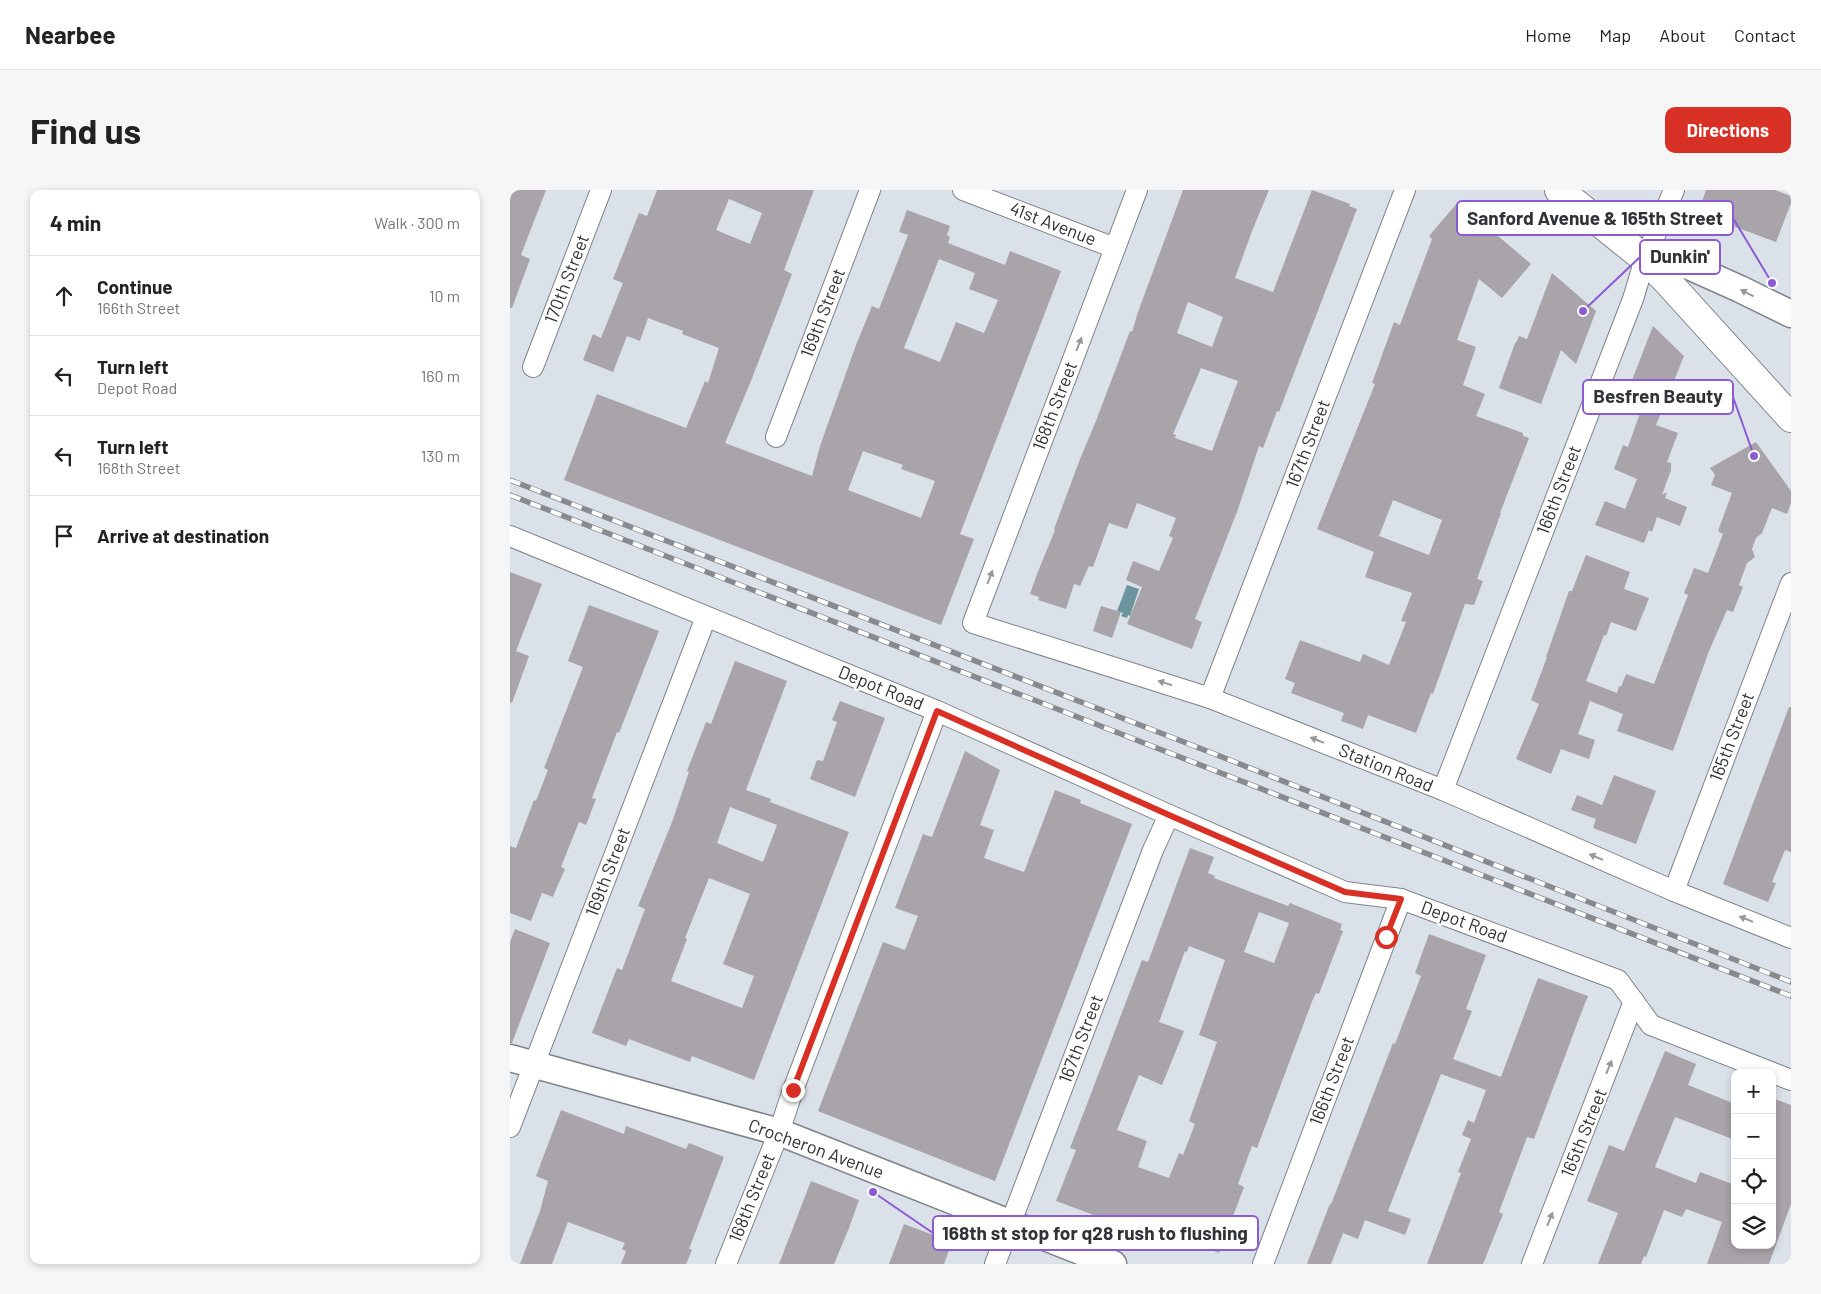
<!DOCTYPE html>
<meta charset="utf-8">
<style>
:root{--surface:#fff;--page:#f6f6f6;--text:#222;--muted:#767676;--line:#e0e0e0;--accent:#d93025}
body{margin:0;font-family:Barlow,sans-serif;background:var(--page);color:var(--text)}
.controls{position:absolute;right:15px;bottom:15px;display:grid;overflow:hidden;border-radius:10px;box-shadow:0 2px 8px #0003}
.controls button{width:45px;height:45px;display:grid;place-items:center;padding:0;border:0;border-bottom:1px solid var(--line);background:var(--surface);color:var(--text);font:25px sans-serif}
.stop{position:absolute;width:15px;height:15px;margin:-11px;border:4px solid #d93025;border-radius:50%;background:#fff}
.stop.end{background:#d93025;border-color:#fff;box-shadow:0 1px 5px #0008}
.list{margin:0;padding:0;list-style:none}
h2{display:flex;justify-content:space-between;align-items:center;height:65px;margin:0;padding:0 20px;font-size:21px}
h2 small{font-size:16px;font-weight:400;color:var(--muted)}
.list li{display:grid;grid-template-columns:32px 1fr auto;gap:15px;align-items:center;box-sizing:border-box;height:80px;padding:0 20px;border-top:1px solid var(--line)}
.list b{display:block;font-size:19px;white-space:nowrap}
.list p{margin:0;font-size:16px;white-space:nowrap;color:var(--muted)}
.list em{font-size:16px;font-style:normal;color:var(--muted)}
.icon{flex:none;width:28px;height:28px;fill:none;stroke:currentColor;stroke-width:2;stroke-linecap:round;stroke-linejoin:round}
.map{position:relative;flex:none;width:1281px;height:1074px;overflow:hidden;border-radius:10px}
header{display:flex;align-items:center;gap:30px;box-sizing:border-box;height:70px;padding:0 25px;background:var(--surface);border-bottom:1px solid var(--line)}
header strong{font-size:24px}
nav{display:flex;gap:28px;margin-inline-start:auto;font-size:18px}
.intro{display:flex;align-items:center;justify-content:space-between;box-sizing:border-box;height:120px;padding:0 30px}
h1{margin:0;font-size:35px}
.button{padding:12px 22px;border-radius:10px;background:var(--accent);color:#fff;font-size:18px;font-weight:700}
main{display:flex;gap:30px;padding:0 30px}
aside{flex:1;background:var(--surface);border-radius:10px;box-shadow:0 2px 8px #0003}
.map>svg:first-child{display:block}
</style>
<header>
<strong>Nearbee</strong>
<nav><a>Home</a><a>Map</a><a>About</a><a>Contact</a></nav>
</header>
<div class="intro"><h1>Find us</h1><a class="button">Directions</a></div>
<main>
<aside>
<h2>4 min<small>Walk · 300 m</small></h2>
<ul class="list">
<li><svg class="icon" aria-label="ahead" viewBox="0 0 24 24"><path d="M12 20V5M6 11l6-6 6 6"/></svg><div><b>Continue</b><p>166th Street</p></div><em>10 m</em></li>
<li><svg class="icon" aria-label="left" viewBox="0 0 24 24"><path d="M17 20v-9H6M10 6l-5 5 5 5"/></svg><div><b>Turn left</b><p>Depot Road</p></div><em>160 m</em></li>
<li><svg class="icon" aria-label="left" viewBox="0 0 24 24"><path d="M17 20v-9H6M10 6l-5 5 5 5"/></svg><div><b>Turn left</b><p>168th Street</p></div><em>130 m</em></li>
<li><svg class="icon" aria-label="arrive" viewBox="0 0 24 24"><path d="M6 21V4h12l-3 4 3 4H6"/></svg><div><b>Arrive at destination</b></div></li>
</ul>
</aside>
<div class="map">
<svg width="1281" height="1074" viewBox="0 0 1281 1074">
<rect width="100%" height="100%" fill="#dbe1e8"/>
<polygon fill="#6b969d" points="617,395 629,399 620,426 618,425 617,428 611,426 613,423 607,421"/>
<g fill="#a9a3aa" fill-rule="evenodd">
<polygon points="0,0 36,0 11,65 20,69 2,118 0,118"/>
<path d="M 147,0 L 304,0 L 274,80 L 282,84 L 241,191 L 215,253 L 302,286 L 310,256 L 346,155 L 362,116 L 369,119 L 398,45 L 389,42 L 397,20 L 440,36 L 437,45 L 440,47 L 438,53 L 495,75 L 500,61 L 551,81 L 450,344 L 464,349 L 431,435 L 54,290 L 87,204 L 176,238 L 195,191 L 198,193 L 209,158 L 172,144 L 173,141 L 138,128 L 130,151 L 117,146 L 103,182 L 73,170 L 83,144 L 91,148 L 113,93 L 103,89 L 129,23 L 137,26 ZM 219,9 L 252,23 L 240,54 L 206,40 ZM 429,69 L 465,83 L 459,99 L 488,110 L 474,143 L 446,132 L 430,172 L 394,158 ZM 353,261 L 393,275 L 391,279 L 425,291 L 411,328 L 338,300 Z"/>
<path d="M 673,0 L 759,0 L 742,41 L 725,88 L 763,102 L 802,0 L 840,14 L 839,16 L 847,19 L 769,222 L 767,221 L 753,258 L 749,256 L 727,322 L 685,429 L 692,432 L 682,459 L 617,434 L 632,397 L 616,390 L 623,371 L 649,381 L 663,348 L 659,346 L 666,328 L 627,313 L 617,339 L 599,333 L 583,377 L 579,376 L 570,396 L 564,394 L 556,419 L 528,410 L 529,407 L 520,404 L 527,384 L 545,340 L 544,339 L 570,269 L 586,231 L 620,141 L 622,142 L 628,122 ZM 678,112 L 713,127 L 702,157 L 667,143 ZM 691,178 L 728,191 L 702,261 L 665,248 L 666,245 L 663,244 Z"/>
<polygon points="1196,0 1265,0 1281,6 1281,13 1266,52 1188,23"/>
<path d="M 948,12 L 1021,74 L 992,108 L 969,89 L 947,150 L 966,157 L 953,195 L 975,204 L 966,226 L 1013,243 L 1013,246 L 1019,248 L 990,323 L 991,323 L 967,389 L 973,391 L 964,415 L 955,414 L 923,504 L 921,503 L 906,543 L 858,525 L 853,539 L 831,531 L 834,523 L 781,503 L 785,493 L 775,489 L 790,450 L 850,472 L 853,464 L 879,475 L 896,432 L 891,431 L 902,403 L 855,387 L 864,362 L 807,339 L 865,194 L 862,193 L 884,132 L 890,135 L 922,49 L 919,46 ZM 883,310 L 932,330 L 919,365 L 869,346 Z"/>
<polygon points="1042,83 1086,121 1066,174 1051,160 1031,214 989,198 1005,153 1006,153 1009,146 1017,149"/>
<polygon points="1143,136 1174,166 1146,235 1168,243 1157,272 1161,273 1161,280 1152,305 1157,302 1155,308 1177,317 1170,336 1147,327 1142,342 1139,340 1134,353 1085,335 1095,311 1115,319 1127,289 1104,279 1113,255 1118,257 1136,206 1119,198"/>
<polygon points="1246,252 1281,301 1281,313 1277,324 1262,318 1252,343 1246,348 1242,359 1245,367 1237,373 1229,395 1233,397 1223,422 1217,420 1199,461 1163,561 1107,541 1113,524 1080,511 1068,544 1085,550 1079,569 1051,559 1041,584 1006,569 1029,514 1021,510 1037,467 1036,467 1059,401 1062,401 1076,365 1120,382 1114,399 1139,408 1126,441 1101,432 1096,446 1094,445 1076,491 1107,503 1109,496 1111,497 1116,484 1144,494 1178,405 1174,403 1184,378 1198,383 1213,344 1208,341 1222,303 1201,295 1205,285 1200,278"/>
<polygon points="0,382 32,394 6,461 19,466 2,513 0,512"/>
<polygon points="79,415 149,441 109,543 107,542 82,608 86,609 76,635 69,632 51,677 55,679 44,704 43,707 32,703 21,731 0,723 0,656 6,658 24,610 26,611 38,580 34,578 73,477 58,471"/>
<polygon points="591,416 611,422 602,448 583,441"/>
<path d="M 225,471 L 277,491 L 236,600 L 261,609 L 260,612 L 339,642 L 244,890 L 182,866 L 180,872 L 119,849 L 116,856 L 82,843 L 107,778 L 112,780 L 135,719 L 128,716 L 162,632 L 179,582 L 177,581 L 196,532 L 201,534 ZM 220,617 L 267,635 L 253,672 L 207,653 ZM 199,688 L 240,704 L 213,774 L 244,786 L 232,818 L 161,791 L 177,749 L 175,748 Z"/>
<polygon points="330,511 375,528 345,607 300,589 307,570 313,571 327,532 322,530"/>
<polygon points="1279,517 1281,517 1281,662 1275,660 1262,692 1266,693 1258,712 1213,694"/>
<polygon points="455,561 490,580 470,635 484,640 474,668 514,682 545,600 571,610 570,613 622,634 485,991 308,921 373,752 395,760 408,726 385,718 413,644 422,647"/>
<polygon points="1104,585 1146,601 1126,654 1083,638 1086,629 1061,620 1067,605 1092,615"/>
<path d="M 680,658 L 704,667 L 698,683 L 705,686 L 704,688 L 778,716 L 780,713 L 832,734 L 830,740 L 833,741 L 809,804 L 806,803 L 803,809 L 747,958 L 742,956 L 728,994 L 734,997 L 709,1063 L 643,1038 L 640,1046 L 546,1011 L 566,960 L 560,958 L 577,914 L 632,770 L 638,772 ZM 749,722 L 779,733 L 764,773 L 734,762 ZM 679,756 L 715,770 L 689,845 L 707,852 L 679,931 L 685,934 L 673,965 L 669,963 L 659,988 L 628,977 L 637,951 L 607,940 L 629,885 L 652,895 L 674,841 L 649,832 L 675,761 L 677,762 Z"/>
<polygon points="5,739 40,753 2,853 0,853 0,752"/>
<polygon points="919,744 976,765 956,819 962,821 943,869 991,887 1028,788 1078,806 1070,826 1024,949 1017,947 989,1022 993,1024 973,1074 917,1074 951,983 948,982 961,949 952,945 958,930 964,933 976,900 931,884 878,1021 901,1029 895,1045 855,1030 848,1049 833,1043 821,1074 797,1074 819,1016 822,1012 883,853 885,854 911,786 905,783"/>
<polygon points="1155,861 1186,874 1178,895 1225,914 1225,950 1165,927 1145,977 1186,993 1190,982 1225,995 1225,1055 1262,1055 1262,908 1281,915 1281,1014 1259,1074 1197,1074 1212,1032 1176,1019 1172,1027 1154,1020 1136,1067 1134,1066 1131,1074 1088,1074 1108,1023 1077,1011 1099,955 1114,961"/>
<polygon points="51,920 114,944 116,936 176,959 179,953 214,967 179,1059 182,1060 176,1074 111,1074 116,1061 112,1059 115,1053 58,1032 42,1074 10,1074 30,1021 38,991 26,986"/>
<polygon points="301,991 349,1010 339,1038 324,1074 269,1074"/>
<polygon points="394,1034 442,1052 434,1074 379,1074"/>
</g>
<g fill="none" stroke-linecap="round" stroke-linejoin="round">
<defs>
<g id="minor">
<polyline points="453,0 605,58"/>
<polyline points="627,0 463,433 700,508 933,600 1164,701 1281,748"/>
<polyline points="23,177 91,0"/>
<polyline points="266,247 360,0"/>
<polyline points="0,346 427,521 659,625 835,702 891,709 1108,790 1141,835 1281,890"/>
<polyline points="700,508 895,0"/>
<polyline points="933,600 1123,109 1135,69 1164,0"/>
<polyline points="1164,701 1281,393"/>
<polyline points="0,937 196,427"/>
<polyline points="216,1074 269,942 283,900 427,521"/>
<polyline points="485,1074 643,660 659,625"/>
<polyline points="753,1074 891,709"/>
<polyline points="1022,1074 1124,811"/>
</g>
<g id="tertiary">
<polyline points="1135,69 1163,69 1230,99 1281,124"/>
<polyline points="0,868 269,942 603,1074"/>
</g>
<polyline id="primary" points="1049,0 1135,69 1156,90 1281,228"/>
</defs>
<use href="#minor" stroke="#7e848a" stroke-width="22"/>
<use href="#tertiary" stroke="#7e848a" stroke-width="29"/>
<use href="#primary" stroke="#7e848a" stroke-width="30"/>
<use href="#minor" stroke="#fff" stroke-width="20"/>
<use href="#tertiary" stroke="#fff" stroke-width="26"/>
<use href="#primary" stroke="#fff" stroke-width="28"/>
<defs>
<g id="rail">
<polyline points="0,290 697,561 1281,792"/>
<polyline points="0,305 1281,806"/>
</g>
</defs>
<use href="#rail" stroke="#878b90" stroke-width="5.5"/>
<use href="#rail" stroke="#fff" stroke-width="4" stroke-dasharray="11" stroke-linecap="butt"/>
</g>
<defs><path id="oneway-solid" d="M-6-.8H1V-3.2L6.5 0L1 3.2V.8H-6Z" transform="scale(1.25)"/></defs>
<g fill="#98989a">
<use href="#oneway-solid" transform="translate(1237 103) rotate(-153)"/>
<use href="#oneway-solid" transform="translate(569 154) rotate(-69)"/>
<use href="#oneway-solid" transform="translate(480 387) rotate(-69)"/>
<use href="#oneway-solid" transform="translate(655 493) rotate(-163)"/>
<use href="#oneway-solid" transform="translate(807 550) rotate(-158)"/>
<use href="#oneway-solid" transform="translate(1086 667) rotate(-157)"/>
<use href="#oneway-solid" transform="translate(1236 729) rotate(-158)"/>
<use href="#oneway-solid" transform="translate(1099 877) rotate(-68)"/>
<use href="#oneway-solid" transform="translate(1040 1029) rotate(-68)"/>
</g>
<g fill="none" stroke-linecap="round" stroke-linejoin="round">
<polyline stroke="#d93025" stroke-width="6" points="283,900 427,521 659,625 835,702 891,709 876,747"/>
</g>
<g text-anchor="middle" stroke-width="5" stroke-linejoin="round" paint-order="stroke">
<g font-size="18" fill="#303235" stroke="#fff">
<text transform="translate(543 34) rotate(21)" y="6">41st Avenue</text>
<text transform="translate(57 89) rotate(-69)" y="6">170th Street</text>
<text transform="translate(313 123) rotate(-69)" y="6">169th Street</text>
<text transform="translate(545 216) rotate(-69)" y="6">168th Street</text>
<text transform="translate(798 254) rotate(-69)" y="6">167th Street</text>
<text transform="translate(1049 300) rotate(-69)" y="6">166th Street</text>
<text transform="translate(371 498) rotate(22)" y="6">Depot Road</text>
<text transform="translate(1222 547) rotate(-69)" y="6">165th Street</text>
<text transform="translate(876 578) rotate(22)" y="6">Station Road</text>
<text transform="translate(98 682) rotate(-69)" y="6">169th Street</text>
<text transform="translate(954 732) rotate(20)" y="6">Depot Road</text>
<text transform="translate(571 849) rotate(-69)" y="6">167th Street</text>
<text transform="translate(822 891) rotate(-69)" y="6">166th Street</text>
<text transform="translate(1074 943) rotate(-68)" y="6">165th Street</text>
<text transform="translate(306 959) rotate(20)" y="6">Crocheron Avenue</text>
<text transform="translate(242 1008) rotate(-68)" y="6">168th Street</text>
</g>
</g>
<path fill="none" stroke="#8c5bd4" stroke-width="2" d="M1262 93L1223 28M1073 121L1130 67M1244 266L1223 207M363 1002L423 1043"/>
<g fill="#8c5bd4" stroke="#fff" stroke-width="2">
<circle cx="1262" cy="93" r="5"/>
<circle cx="1073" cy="121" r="5"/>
<circle cx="1244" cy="266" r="5"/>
<circle cx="363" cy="1002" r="5"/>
</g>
<g fill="#fff" stroke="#8c5bd4" stroke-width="2">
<rect x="947" y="11" width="276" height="34" rx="5"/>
<rect x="1130" y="50" width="80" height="34" rx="5"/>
<rect x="1073" y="190" width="150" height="34" rx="5"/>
<rect x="423" y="1026" width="325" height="34" rx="5"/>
</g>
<g font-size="19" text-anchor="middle" font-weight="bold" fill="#303235">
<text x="1085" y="35">Sanford Avenue &amp; 165th Street</text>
<text x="1170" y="73">Dunkin'</text>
<text x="1148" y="213">Besfren Beauty</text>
<text x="585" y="1050">168th st stop for q28 rush to flushing</text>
</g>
</svg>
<div class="controls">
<button>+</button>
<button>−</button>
<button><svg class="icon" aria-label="locate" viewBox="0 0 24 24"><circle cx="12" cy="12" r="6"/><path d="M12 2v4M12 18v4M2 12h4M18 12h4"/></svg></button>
<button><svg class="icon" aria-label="layers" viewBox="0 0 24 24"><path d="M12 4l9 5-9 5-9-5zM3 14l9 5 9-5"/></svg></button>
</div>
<div class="stop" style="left:876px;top:747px"></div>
<div class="stop end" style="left:283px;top:900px"></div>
</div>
</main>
